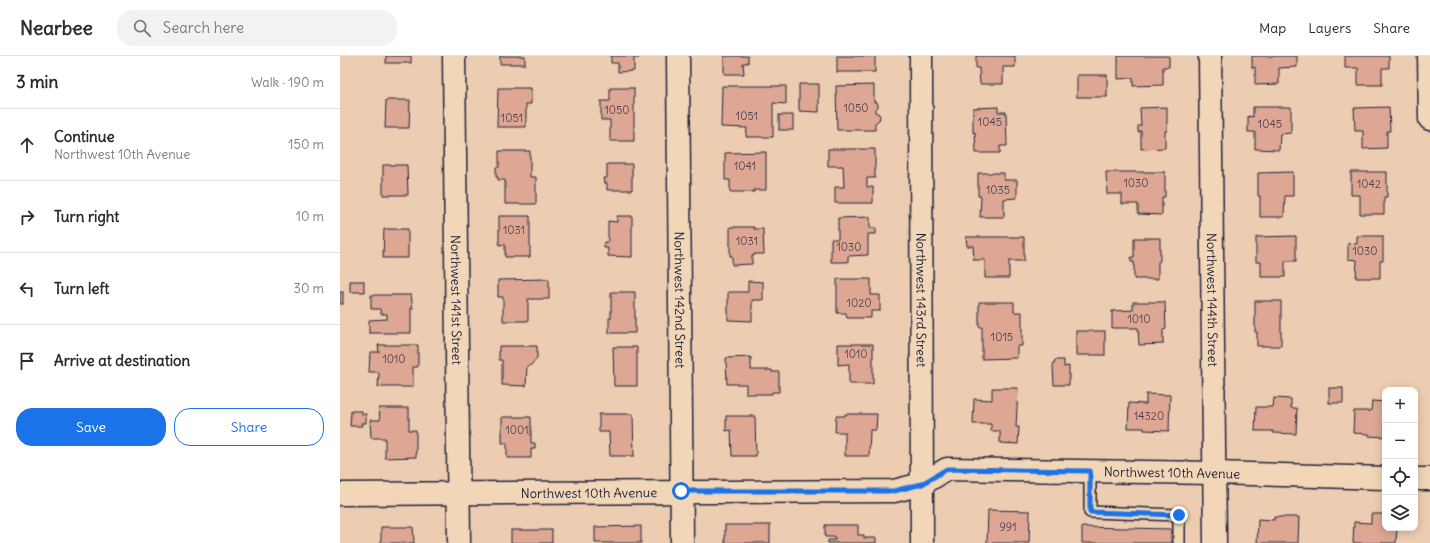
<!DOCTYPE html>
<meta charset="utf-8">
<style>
:root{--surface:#fff;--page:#f2f2f3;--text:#2b2b33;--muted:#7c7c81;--line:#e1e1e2;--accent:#1a73e8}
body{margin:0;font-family:Delius,sans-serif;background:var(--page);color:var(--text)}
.controls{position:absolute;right:12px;bottom:12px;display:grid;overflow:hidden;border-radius:8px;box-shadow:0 2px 10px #0003}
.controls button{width:36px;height:36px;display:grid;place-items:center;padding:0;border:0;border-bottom:1px solid var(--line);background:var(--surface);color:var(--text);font:20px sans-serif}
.stop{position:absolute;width:12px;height:12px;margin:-9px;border:3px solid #1a73e8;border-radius:50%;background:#fff}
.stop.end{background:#1a73e8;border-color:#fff;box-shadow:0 1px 4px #0008}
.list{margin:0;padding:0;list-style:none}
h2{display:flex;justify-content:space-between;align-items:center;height:52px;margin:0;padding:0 16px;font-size:17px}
h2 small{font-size:13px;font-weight:400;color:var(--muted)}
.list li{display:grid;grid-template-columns:26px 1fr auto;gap:12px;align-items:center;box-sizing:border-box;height:72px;padding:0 16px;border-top:1px solid var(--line)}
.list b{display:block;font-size:15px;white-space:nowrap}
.list p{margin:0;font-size:13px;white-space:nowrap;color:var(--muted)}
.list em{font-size:13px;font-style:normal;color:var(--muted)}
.actions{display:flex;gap:8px;padding:12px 16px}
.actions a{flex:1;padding:9px 0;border:1px solid var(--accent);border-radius:16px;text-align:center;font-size:14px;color:var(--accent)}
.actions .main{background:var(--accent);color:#fff}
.icon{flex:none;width:22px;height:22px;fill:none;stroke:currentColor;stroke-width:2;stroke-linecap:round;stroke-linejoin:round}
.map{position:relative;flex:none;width:1090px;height:487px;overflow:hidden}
header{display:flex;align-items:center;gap:24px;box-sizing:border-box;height:56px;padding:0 20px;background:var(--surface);border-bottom:1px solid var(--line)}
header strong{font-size:19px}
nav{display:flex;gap:22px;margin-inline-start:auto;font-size:14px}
.search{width:280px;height:36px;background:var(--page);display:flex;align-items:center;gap:10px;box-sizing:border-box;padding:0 14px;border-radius:16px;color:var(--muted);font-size:15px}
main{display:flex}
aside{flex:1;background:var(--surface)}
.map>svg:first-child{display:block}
</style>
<header>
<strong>Nearbee</strong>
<div class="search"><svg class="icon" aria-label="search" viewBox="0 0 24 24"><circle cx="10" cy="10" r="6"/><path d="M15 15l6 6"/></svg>Search here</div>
<nav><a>Map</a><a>Layers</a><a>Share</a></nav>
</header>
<main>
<aside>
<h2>3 min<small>Walk · 190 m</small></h2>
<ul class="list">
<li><svg class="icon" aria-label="ahead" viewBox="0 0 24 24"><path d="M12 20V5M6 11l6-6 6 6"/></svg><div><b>Continue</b><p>Northwest 10th Avenue</p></div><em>150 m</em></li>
<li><svg class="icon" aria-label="right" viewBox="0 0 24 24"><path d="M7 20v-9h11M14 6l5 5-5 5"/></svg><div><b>Turn right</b></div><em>10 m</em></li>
<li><svg class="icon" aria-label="left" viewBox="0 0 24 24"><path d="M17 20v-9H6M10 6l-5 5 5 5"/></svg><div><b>Turn left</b></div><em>30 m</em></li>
<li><svg class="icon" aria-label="arrive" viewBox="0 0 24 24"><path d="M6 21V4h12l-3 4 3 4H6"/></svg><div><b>Arrive at destination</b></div></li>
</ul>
<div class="actions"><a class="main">Save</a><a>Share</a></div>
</aside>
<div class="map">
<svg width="1090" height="487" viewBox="0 0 1090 487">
<rect width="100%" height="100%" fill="#edcdb1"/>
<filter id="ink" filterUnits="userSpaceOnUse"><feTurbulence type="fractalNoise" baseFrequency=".025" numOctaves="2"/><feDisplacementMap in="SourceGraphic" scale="8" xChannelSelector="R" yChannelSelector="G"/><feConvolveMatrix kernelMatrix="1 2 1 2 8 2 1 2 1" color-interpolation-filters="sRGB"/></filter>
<g filter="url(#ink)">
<g fill="#dda794" stroke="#22223b">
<rect x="46" y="0" width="25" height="7"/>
<rect x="160" y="0" width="25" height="8"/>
<polygon points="271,0 299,0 299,2 294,2 294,15 278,16 278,7 271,7"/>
<polygon points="384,0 408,0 408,7 403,7 404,18 384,18"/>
<rect x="497" y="0" width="38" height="16"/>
<polygon points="636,0 675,0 675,11 663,11 663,28 640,28 639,12 636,12"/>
<polygon points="778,0 829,0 829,11 823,11 823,29 793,30 793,22 778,23"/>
<polygon points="912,0 957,0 957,11 939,12 939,28 915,29 915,11 912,12"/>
<polygon points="1005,0 1049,0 1049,12 1042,12 1042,29 1018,29 1018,12 1005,12"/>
<rect x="737" y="19" width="30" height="22"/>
<polygon points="459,28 479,28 479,56 459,55"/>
<polygon points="534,29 534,46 537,46 538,49 538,51 535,53 535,56 539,58 540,61 539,64 535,67 535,74 497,74 496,30"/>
<polygon points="382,30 446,30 446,48 433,47 433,81 406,81 407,72 381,71"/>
<polygon points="158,32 191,32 191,48 186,48 186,71 157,71"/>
<polygon points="270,32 294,32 294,85 270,85 270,64 261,64 261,45 270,45"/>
<polygon points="46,44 70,44 69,72 45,72"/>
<polygon points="658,51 658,56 666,56 667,90 660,90 660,97 636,97 635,76 633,77 633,52"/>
<polygon points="827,51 827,75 825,75 825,92 801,93 801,75 798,76 798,70 801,70 800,52"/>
<polygon points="913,51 951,51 951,77 940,78 939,94 915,93 915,76 908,76 908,60 913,61"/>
<polygon points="1049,51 1050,75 1047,75 1047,92 1023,93 1023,75 1015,75 1014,52"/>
<rect x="439" y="59" width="14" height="15"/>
<polygon points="488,93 535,93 535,122 527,122 527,131 533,131 533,147 495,147 495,131 504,131 503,110 488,110"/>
<polygon points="159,95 190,95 190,121 196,121 196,148 165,148 165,124 158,124 158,121 156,121 156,111 159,111"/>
<polygon points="426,96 426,134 414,134 414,136 390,136 390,124 385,124 385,97"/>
<polygon points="267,108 292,108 292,134 267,134 267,127 264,127 263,122 267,122"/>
<polygon points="43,109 67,109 68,139 43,139"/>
<polygon points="766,116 825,116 825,141 822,141 822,159 798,158 798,148 782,148 782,138 767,138"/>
<polygon points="953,116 953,140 945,140 944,161 920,161 920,140 918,140 918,117"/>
<polygon points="1011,116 1047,116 1047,141 1044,141 1044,158 1020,158 1020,139 1011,139"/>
<polygon points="638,117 664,117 664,124 677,124 677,142 664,143 664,161 640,161 641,140 638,140"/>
<polygon points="159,160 190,160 190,201 165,201 165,188 159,189"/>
<polygon points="277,160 292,160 292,201 268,200 268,192 264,192 264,186 268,186 268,165 277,166"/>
<polygon points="530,161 530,172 536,172 536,178 528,178 528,199 508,200 508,206 491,206 491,183 498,183 498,162"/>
<polygon points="390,171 414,171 414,173 423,173 424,198 414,198 414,200 412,200 412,208 392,209 392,200 390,200"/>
<polygon points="44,173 68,173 68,202 43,202"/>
<polygon points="956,180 956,205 945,205 945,221 921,221 921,206 916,206 916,181"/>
<polygon points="1017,180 1043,180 1043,205 1040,205 1040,222 1016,222 1017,204 1008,203 1008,187 1017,188"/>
<polygon points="626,181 684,181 684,205 669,205 669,222 645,222 645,204 634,204 633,190 627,190"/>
<polygon points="794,182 820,182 820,205 818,206 818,223 794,223 794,206 791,206 791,201 794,201"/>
<polygon points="209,223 209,243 188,243 188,265 163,265 163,241 158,241 158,224"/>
<polygon points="497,223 531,223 531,239 540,239 540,255 531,255 531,262 507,262 506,257 497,257"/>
<rect x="10" y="225" width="14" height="11"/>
<polygon points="408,225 423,226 423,244 412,244 412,265 388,264 388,236 408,236"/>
<rect x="0" y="236" width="3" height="12"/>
<polygon points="271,236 295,236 295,277 269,277 269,262 271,262"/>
<polygon points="31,239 71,239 73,253 71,252 71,277 29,277 29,264 47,263 47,258 41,258 40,253 31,253"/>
<polygon points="915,245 941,245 941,290 917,290 917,276 915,276"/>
<polygon points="639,246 674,246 674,256 682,256 682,290 677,290 677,302 642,303 642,271 639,271"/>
<polygon points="793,246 825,246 826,273 823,274 823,288 799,289 798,272 772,272 772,255 793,254"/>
<rect x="736" y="275" width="29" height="24"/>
<polygon points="498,288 533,288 533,328 509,328 509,308 498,309"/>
<polygon points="38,289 78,289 78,311 73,311 73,331 38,331 39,316 29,316 30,296 39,296"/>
<polygon points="159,290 197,290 197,302 190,310 187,310 186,330 162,329 162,304 159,304"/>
<polygon points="273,291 297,291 297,330 274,330"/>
<polygon points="411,301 411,314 432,314 432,316 439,316 439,336 432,336 432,338 406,338 406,328 387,328 386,302"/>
<polygon points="715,304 724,304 724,311 729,310 729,329 714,329 713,310"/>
<polygon points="652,332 678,332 676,371 679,371 678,388 660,387 660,375 651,375 651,368 633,368 634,343 652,344"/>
<rect x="989" y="332" width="14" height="15"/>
<polygon points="806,338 830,339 829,375 804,374 804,372 788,372 789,347 806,348"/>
<polygon points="934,342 951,343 951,352 957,352 956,378 933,377 933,375 915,375 916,351 933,351"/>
<polygon points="1032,345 1045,346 1045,381 1029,380 1029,378 1013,377 1014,355 1031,355"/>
<polygon points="39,352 69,352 69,374 76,374 76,401 45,402 45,382 31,382 30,364 40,364"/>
<polygon points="11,355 22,355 22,358 26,358 26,367 21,367 22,370 10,370"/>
<polygon points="259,358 293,358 294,400 270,400 269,376 259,376"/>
<polygon points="505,358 537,358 536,374 530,374 529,400 505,400 505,376 495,376 496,360 505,360"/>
<polygon points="386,360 415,360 416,400 392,400 391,374 386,375"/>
<polygon points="162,361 191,361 191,387 195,387 195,393 191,393 191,402 167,402 167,387 162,387"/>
<polygon points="648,454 690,455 689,487 647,487"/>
<polygon points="1031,458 1045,458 1045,472 1057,472 1056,487 1013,487 1014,466 1031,467"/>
<polygon points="934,461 959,461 958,487 917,487 918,463 934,464"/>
<rect x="385" y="469" width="45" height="18"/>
<polygon points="485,469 518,469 518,479 524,479 524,482 536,482 536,487 488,487 488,484 495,484 495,481 485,481"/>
<polygon points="301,470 301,487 255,487 255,471"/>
<polygon points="41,471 73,471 74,487 41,487"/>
<polygon points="742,471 831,473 831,487 742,487"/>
<rect x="171" y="474" width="41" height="13"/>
</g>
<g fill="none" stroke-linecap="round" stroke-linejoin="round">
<defs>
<polyline id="lane" points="750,415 750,456 839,459 839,487"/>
<g id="street">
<path id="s1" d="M 114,0 L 119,487"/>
<path id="s2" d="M 338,0 L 342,487"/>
<path id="s3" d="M 870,0 L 875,487"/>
<polyline points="1089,0 1090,63"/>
<polyline points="1075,423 1090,423"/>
<path id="s4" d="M 0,438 L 554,435 L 582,428 L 607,413 L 875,417 L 1045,422"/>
</g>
<g id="secondary">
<path id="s5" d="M 581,0 L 582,487"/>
</g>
</defs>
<use href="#lane" stroke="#22223b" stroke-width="14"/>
<use href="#street" stroke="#22223b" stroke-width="25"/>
<use href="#secondary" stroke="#22223b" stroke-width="25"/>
<use href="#lane" stroke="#f1d7b8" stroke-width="11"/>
<use href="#street" stroke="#f1d7b8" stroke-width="22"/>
<use href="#secondary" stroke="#f1d7b8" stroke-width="22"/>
</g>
</g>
<g fill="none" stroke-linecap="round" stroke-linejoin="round" filter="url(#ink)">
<polyline stroke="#1a73e8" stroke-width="5" points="341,435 554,435 582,428 607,413 750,415 750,456 839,459"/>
</g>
<g text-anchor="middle" stroke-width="3.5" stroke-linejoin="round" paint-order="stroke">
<g font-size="11" fill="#514351">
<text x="516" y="56">1050</text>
<text x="277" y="58">1050</text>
<text x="407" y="64">1051</text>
<text x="172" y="66">1051</text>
<text x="650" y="70">1045</text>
<text x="930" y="72">1045</text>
<text x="405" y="114">1041</text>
<text x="796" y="131">1030</text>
<text x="1029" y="132">1042</text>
<text x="658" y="138">1035</text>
<text x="174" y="178">1031</text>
<text x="407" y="189">1031</text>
<text x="509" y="195">1030</text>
<text x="1025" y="199">1030</text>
<text x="519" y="251">1020</text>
<text x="799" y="267">1010</text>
<text x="662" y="285">1015</text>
<text x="516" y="302">1010</text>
<text x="54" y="307">1010</text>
<text x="809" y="364">14320</text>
<text x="177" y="378">1001</text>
<text x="668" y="475">991</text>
</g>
<g font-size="13" fill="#22223b" stroke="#f1d7b8">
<text dy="5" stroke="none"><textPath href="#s1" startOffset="244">Northwest 141st Street</textPath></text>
<text dy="5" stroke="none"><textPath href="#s3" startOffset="244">Northwest 144th Street</textPath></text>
<text dy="5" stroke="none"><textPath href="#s2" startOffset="244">Northwest 142nd Street</textPath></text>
<text dy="5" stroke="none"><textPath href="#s5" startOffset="244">Northwest 143rd Street</textPath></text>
<text dy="5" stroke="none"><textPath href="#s4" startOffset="837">Northwest 10th Avenue</textPath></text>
<text dy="5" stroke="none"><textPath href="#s4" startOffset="249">Northwest 10th Avenue</textPath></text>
</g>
</g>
</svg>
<div class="controls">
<button>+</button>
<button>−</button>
<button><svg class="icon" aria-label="locate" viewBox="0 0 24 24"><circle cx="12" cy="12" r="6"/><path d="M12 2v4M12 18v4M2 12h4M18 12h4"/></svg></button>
<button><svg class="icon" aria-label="layers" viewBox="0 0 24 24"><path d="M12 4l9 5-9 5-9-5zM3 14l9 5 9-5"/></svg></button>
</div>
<div class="stop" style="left:341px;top:435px"></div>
<div class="stop end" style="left:839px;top:459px"></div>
</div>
</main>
